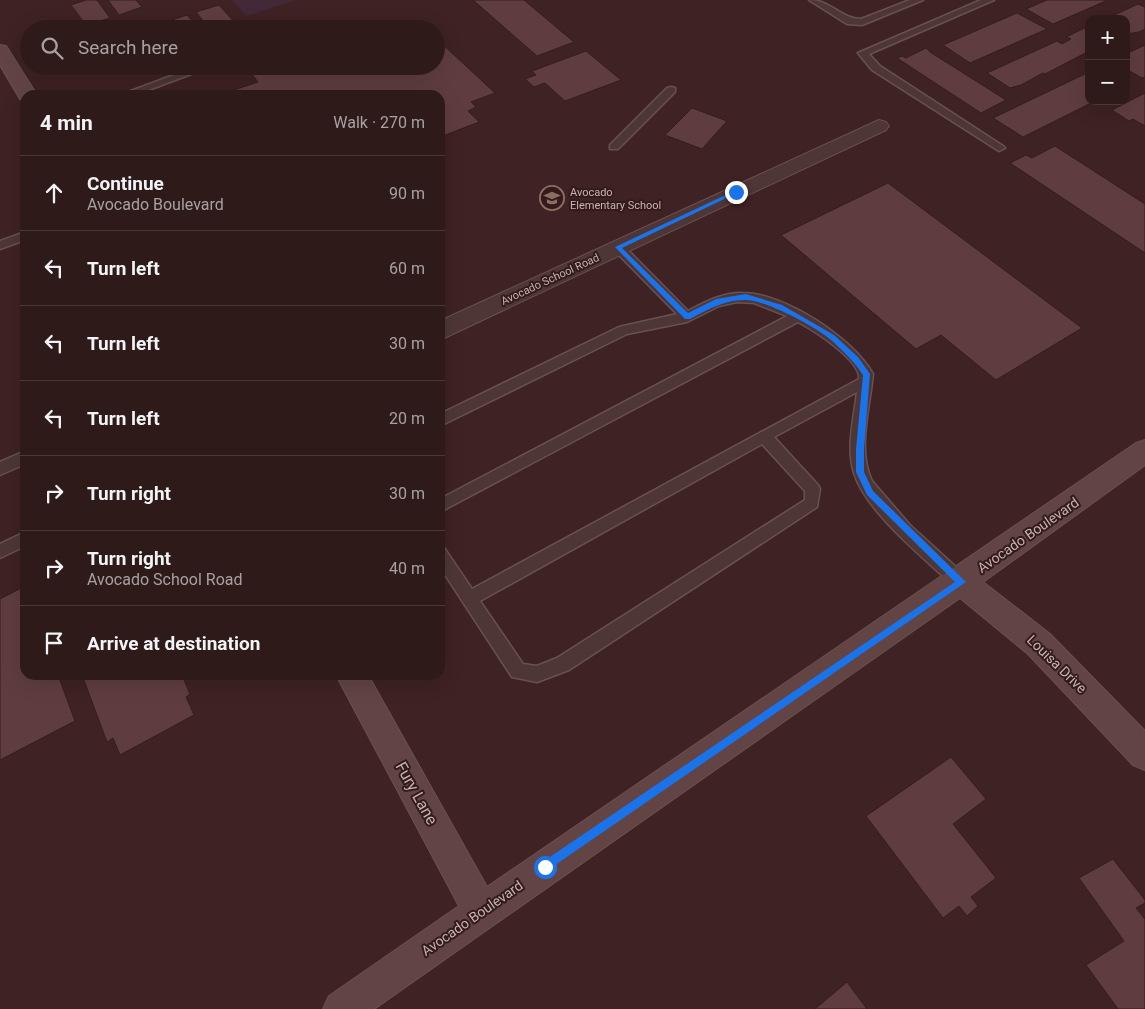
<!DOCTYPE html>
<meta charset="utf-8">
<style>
:root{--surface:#2f1a1a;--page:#372323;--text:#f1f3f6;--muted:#a7a1a2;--line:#4a3839}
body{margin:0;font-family:Roboto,sans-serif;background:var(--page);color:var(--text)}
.controls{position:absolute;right:15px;top:15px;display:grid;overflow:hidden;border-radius:10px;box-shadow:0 5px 20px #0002}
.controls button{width:45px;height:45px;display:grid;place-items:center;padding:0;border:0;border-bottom:1px solid var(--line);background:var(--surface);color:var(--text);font:25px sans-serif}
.stop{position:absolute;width:15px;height:15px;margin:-11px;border:4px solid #1a73e8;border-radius:50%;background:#fff}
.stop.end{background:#1a73e8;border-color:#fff;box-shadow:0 1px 5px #0008}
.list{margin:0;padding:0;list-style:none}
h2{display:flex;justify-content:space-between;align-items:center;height:65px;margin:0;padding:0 20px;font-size:21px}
h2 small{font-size:16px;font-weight:400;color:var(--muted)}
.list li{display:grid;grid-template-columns:32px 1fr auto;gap:15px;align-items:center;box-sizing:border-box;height:75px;padding:0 20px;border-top:1px solid var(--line)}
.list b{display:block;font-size:19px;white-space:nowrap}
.list p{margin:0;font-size:16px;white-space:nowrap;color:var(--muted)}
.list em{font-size:16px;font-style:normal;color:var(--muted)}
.icon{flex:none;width:28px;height:28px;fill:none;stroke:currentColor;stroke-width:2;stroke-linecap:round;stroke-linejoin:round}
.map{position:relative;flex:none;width:1145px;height:1009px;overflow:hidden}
.search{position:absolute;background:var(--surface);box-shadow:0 5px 20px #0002;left:20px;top:20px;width:425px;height:55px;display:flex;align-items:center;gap:12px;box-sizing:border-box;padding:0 18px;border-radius:28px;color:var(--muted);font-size:19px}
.panel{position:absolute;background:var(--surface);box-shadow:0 5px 20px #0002;left:20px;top:90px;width:425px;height:590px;border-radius:15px}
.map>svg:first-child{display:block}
</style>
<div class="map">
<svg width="1145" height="1009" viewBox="0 0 1145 1009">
<rect width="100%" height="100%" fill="#3f2223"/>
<polygon fill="#432837" points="232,0 296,0 246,16"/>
<g fill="#5f3d3e" stroke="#351d1d">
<polygon points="86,0 97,0 110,18 86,25 71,5"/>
<polygon points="108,0 136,0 142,7 119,15"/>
<polygon points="473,0 524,0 574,42 537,56"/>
<polygon points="1047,0 1108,0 1053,24 1026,9"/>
<polygon points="1138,4 1145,7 1145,29 1139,32 1126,34 1126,19 1106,19"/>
<polygon points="219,5 237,25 227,29 210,29 196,12"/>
<polygon points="1017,13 1047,29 970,63 943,45"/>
<polygon points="187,15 199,29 168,29 163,23"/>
<polygon points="1089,26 1089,51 1045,74 1043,73 1021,85 1010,88 987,73 1057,41 1062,44 1071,39 1066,37"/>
<polygon points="439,41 495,93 471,102 476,107 468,111 479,122 440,137 440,95 238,95 234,90 258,82 247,68 252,66 436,66 436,42"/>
<polygon points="1145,45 1145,77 1142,78 1126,69 1126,54"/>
<polygon points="926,48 930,52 1006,100 981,113 897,58 902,56 906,58"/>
<polygon points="586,51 621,80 565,101 545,83 534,87 525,79 536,75 532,71"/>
<polygon points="1089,72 1089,101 1095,101 1023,137 993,118"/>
<polygon points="1145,93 1145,126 1133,119 1129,121 1112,110"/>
<polygon points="692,108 727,121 702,149 665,135"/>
<polygon points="1055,146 1145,204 1145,253 1010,163 1026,155 1032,158"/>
<polygon points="888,183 1082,328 996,380 941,335 916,349 781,235"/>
<polygon points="25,586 25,675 58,675 75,721 0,760 0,599"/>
<polygon points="82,675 182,675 190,694 186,697 194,715 120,755 113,738 107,742"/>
<polygon points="951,757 986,799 953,824 996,878 971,897 978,906 967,916 959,906 943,918 866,816"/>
<polygon points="1113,859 1145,900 1145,903 1136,908 1145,919 1145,1009 1118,1009 1086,965 1124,941 1079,878"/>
<polygon points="847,982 867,1009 815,1009"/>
</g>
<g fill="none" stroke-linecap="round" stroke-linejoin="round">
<defs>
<g id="lane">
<path d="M 809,0 C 831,0 841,19 861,19 L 910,0 L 923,0 L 862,25 L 847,24 Z"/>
<polygon points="981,0 994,0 869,54 880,66 1003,146 1005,148 999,151 872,70 858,53"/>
<polygon points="198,66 213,66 135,95 120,95"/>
<polygon points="671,87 675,88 675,92 618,149 610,149 610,145 667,88"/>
<polygon points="25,232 25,240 0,249 0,241"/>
<path d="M 618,243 L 622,244 L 688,311 C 705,302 724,292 743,293 C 784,293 853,338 873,374 C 870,407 857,450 872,481 L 910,525 L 967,577 L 969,582 L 967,587 L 961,589 L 955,587 C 925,559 866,512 854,473 C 846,448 854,417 857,392 L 774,437 L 818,485 L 820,489 L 817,507 L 569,670 L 537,682 L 512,677 L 440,567 L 440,547 L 445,549 L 472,589 L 859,379 C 861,360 813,330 798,322 L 440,512 L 440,499 L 787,316 L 754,303 L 737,302 L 719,306 L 687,322 L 627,334 L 440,426 L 440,414 L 619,327 L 677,314 L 614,250 L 612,247 ZM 762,444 L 805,491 L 805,500 L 557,658 L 537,666 L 523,664 L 480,601 Z"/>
<polygon points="25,451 25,464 0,475 0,462"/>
<polygon points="25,532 25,546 0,558 0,544"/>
</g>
<polygon id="street" points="879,120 886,122 889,126 886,130 440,340 440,321"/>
<g id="secondary">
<polygon points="0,45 6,46 37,95 25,95 25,100 20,99 0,65"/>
<polygon points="1145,440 1145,465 983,582 1050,634 1145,731 1145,770 1133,765 1028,654 960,598 374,1009 323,1009 329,996 459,906 336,675 368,675 487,887 1136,443"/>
</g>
</defs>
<use href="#lane" stroke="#695151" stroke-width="3"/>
<use href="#street" stroke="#695151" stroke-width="2"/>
<use href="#secondary" stroke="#695151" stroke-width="2"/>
<use href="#lane" fill="#4e3636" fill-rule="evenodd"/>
<use href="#street" fill="#4e3636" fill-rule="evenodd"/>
<use href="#secondary" fill="#624444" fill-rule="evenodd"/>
</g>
<path fill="#1a73e8" d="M 734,191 L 739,192 L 622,248 L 688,313 L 716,299 L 746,294 L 782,305 L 834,335 L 858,357 L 870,374 L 864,449 L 864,472 L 873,491 L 966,582 L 545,872 L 540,867 L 541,863 L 955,582 L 867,495 L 856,472 L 856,449 L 863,375 C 854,361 843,351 831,340 C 816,327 764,299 744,300 C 724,300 707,310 690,319 L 685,319 L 615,247 Z"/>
<defs>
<symbol id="school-ring" viewBox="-11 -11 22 22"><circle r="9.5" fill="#331b1b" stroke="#8d6e63" stroke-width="1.5"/><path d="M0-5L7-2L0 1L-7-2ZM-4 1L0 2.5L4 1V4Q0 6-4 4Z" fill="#8d6e63"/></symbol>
</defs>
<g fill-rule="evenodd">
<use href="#school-ring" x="538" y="184" width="28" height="28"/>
</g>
<g text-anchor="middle" stroke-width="4" stroke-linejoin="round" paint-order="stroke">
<g font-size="11" fill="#cab2b2" stroke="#331b1b" text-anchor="start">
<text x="570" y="196">Avocado<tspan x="570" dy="13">Elementary School</tspan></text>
</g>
<g font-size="11" fill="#cab2b2" stroke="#331b1b">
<text transform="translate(550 279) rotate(-25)" y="4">Avocado School Road</text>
</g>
<g font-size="14" fill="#cab2b2" stroke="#331b1b">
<text transform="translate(1028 535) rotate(-35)" y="5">Avocado Boulevard</text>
<text transform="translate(1057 664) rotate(44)" y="5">Louisa Drive</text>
<text transform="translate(472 918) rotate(-35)" y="5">Avocado Boulevard</text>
</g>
<g font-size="16" fill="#cab2b2" stroke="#331b1b">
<text transform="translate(417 793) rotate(61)" y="6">Fury Lane</text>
</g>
</g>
</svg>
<div class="controls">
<button>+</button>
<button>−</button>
</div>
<div class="stop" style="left:545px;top:867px"></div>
<div class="stop end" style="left:736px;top:192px"></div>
<div class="search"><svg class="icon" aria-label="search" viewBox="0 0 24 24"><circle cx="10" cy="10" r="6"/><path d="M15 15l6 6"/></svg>Search here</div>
<section class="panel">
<h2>4 min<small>Walk · 270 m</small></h2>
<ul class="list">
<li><svg class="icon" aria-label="ahead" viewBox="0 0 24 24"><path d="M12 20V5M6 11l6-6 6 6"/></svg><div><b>Continue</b><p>Avocado Boulevard</p></div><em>90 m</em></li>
<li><svg class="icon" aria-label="left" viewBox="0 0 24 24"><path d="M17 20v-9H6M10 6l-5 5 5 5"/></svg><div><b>Turn left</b></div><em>60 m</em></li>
<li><svg class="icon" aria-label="left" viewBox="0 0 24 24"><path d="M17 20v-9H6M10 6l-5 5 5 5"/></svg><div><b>Turn left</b></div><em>30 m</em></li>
<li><svg class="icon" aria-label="left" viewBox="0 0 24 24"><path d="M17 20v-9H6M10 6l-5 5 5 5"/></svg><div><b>Turn left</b></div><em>20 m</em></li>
<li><svg class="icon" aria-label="right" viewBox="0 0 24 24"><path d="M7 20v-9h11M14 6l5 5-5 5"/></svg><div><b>Turn right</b></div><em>30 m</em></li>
<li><svg class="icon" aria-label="right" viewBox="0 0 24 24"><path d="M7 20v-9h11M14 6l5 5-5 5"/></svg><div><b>Turn right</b><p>Avocado School Road</p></div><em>40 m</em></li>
<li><svg class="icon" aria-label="arrive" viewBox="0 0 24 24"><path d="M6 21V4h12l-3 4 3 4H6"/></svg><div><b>Arrive at destination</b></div></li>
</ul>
</section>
</div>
